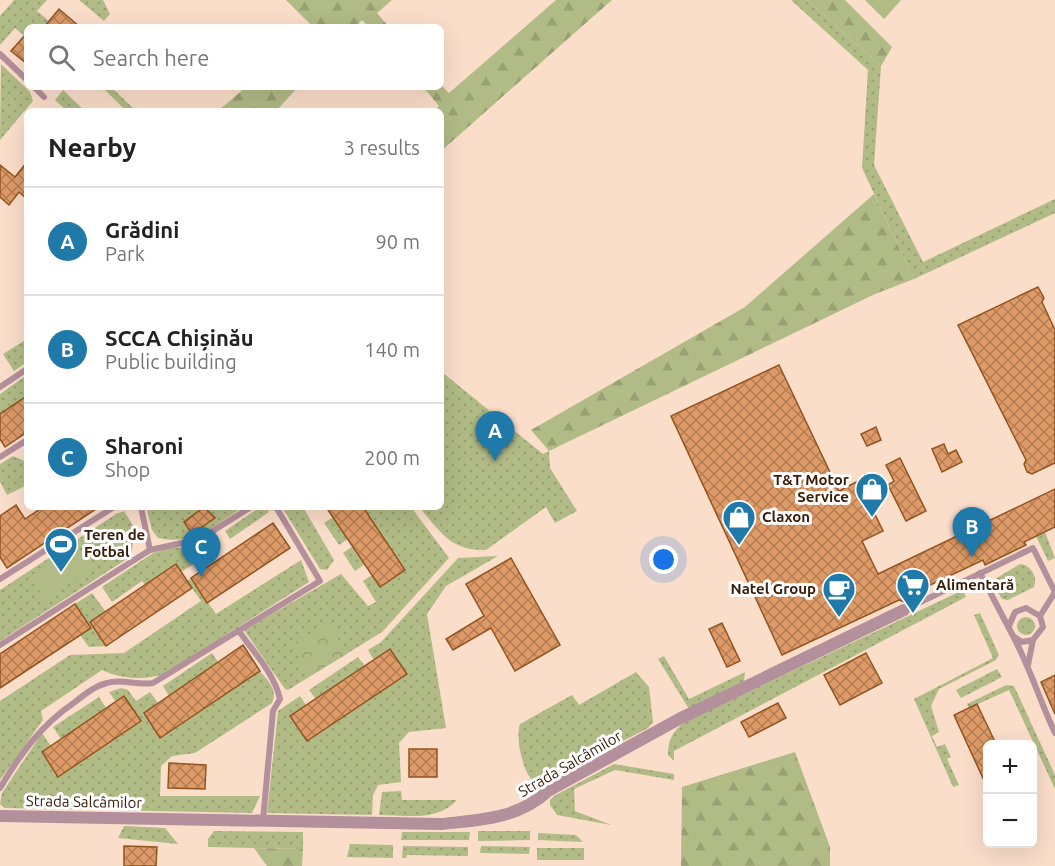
<!DOCTYPE html>
<meta charset="utf-8">
<style>
:root{--surface:#fff;--page:#f6f6f6;--text:#222;--muted:#767676;--line:#e0e0e0;--accent:#207aa9}
body{margin:0;font-family:Ubuntu,sans-serif;background:var(--page);color:var(--text)}
.controls{position:absolute;right:18px;bottom:18px;display:grid;overflow:hidden;border-radius:9px;box-shadow:0 6px 24px #0002}
.controls button{width:54px;height:54px;display:grid;place-items:center;padding:0;border:0;border-bottom:2px solid var(--line);background:var(--surface);color:var(--text);font:30px sans-serif}
.you{position:absolute;left:664px;top:560px;width:21px;height:21px;margin:-15px;border:4px solid #fff;border-radius:50%;background:#1a73e8;box-shadow:0 0 0 9px #1a73e833}
.badge{display:grid;place-items:center;width:39px;height:39px;border-radius:50%;background:var(--accent);color:#fff;font-size:20px;font-weight:700}
.pin{position:absolute;translate:-50% -50px;filter:drop-shadow(0 2px 3px #0008)}
.pin::after{content:'';position:absolute;top:32px;width:21px;height:18px;background:inherit;clip-path:polygon(0 0,100% 0,50% 100%)}
.list{margin:0;padding:0;list-style:none}
h2{display:flex;justify-content:space-between;align-items:center;height:78px;margin:0;padding:0 24px;font-size:26px}
h2 small{font-size:20px;font-weight:400;color:var(--muted)}
.list li{display:grid;grid-template-columns:39px 1fr auto;gap:18px;align-items:center;box-sizing:border-box;height:108px;padding:0 24px;border-top:2px solid var(--line)}
.list b{display:block;font-size:22px;white-space:nowrap}
.list p{margin:0;font-size:20px;white-space:nowrap;color:var(--muted)}
.list em{font-size:20px;font-style:normal;color:var(--muted)}
.icon{flex:none;width:33px;height:33px;fill:none;stroke:currentColor;stroke-width:2;stroke-linecap:round;stroke-linejoin:round}
.map{position:relative;flex:none;width:1055px;height:866px;overflow:hidden}
.search{position:absolute;background:var(--surface);box-shadow:0 6px 24px #0002;left:24px;top:24px;width:420px;height:66px;display:flex;align-items:center;gap:15px;box-sizing:border-box;padding:0 21px;border-radius:9px;color:var(--muted);font-size:22px}
.panel{position:absolute;background:var(--surface);box-shadow:0 6px 24px #0002;left:24px;top:108px;width:420px;height:402px;border-radius:9px}
.map>svg:first-child{display:block}
</style>
<div class="map">
<svg width="1055" height="866" viewBox="0 0 1055 866">
<defs>
<pattern id="grass-dots" width="8" height="8" patternUnits="userSpaceOnUse" patternTransform="scale(1.5)"><rect width="8" height="8" fill="#b1bb86"/><path d="M2 2h.1M6 6h.1" fill="none" stroke="#99a072" stroke-width="1.8" stroke-linecap="round"/></pattern>
<pattern id="forest-firs" width="22" height="20" patternUnits="userSpaceOnUse" patternTransform="scale(1.5)"><rect width="22" height="20" fill="#b1bb86"/><path d="M5 1l3.5 6h-7zM16 11l3.5 6h-7z" fill="#99a072"/></pattern>
<pattern id="park-crowns" width="20" height="18" patternUnits="userSpaceOnUse" patternTransform="scale(1.5)"><rect width="20" height="18" fill="#b1bb86"/><path d="M2 6a3 3 0 1 1 6 0M12 15a3 3 0 1 1 6 0" fill="none" stroke="#99a072"/></pattern>
<pattern id="building-cross-hatch" width="8" height="8" patternUnits="userSpaceOnUse" patternTransform="scale(1.5)"><rect width="8" height="8" fill="#de9a67"/><path d="M0 0l8 8M0 8l8-8" fill="none" stroke="#b57d53"/></pattern>
</defs>
<rect width="100%" height="100%" fill="#fbdeca"/>
<g fill="url(#grass-dots)">
<polygon points="14,0 47,0 37,11 49,21 44,27 27,27 27,38 15,28 0,45 0,16"/>
<polygon points="79,0 103,0 110,14 104,21"/>
<polygon points="791,0 807,0 881,66 874,165 923,262 1055,199 1055,213 914,279 862,168 868,70"/>
<polygon points="1,64 30,92 33,101 0,140"/>
<polygon points="102,87 111,87 136,111 126,111"/>
<polygon points="63,90 85,111 67,111 55,100"/>
<polygon points="27,339 27,362 14,371 3,354"/>
<path d="M 443,373 L 543,454 L 549,451 L 550,468 L 577,511 L 555,523 L 546,507 L 486,550 C 450,551 441,532 419,507 L 441,507 Z"/>
<polygon points="27,375 27,396 0,414 0,394"/>
<polygon points="13,456 27,462 27,485 7,495 0,482 0,464"/>
<path d="M 146,507 L 243,507 C 215,526 193,546 158,538 L 152,530 Z"/>
<polygon points="260,507 266,507 269,512 230,539 225,531"/>
<polygon points="282,507 303,507 334,560 327,570 320,569"/>
<polygon points="363,507 411,507 449,558 382,632 288,690 285,689 244,630 341,574 368,606 376,602 363,581 372,575 380,587"/>
<polygon points="124,511 136,530 130,557 0,641 0,590 116,514"/>
<polygon points="333,517 348,539 339,545 324,523"/>
<polygon points="1045,532 1055,558 1048,561 1036,536"/>
<polygon points="353,546 365,564 355,571 343,553"/>
<polygon points="174,547 193,550 200,560 181,572 176,564 145,585 142,581 112,602 102,587 153,553"/>
<polygon points="498,556 446,586 427,614 446,728 409,732 399,743 401,782 378,785 373,795 372,815 267,813 278,711 300,696 306,705 290,716 307,741 406,675 374,660 368,650 381,642 458,558"/>
<path d="M 301,560 L 309,582 L 166,673 C 147,681 120,679 102,670 L 41,711 L 43,720 L 0,780 L 0,701 L 70,655 L 124,653 L 201,601 L 187,581 L 191,578 L 216,614 Z"/>
<path d="M 1020,564 C 1031,565 1038,577 1034,587 L 1008,600 L 1002,599 L 993,584 L 995,579 Z"/>
<path d="M 963,590 L 966,597 L 674,751 L 674,761 L 668,755 C 668,739 673,731 685,722 Z"/>
<polygon points="92,593 106,612 90,622 106,646 89,647 80,635 75,604"/>
<polygon points="980,613 999,655 996,660 939,689 931,706 939,732 932,736 937,747 945,744 951,757 947,759 959,785 953,787 914,699 993,658 974,615"/>
<circle cx="1026" cy="626" r="9"/>
<polygon points="212,653 218,662 169,696 163,686"/>
<polygon points="664,656 689,699 745,672 744,681 689,709 658,659"/>
<polygon points="358,657 365,666 316,699 309,690"/>
<polygon points="997,669 1002,677 961,698 956,690"/>
<path d="M 260,671 C 268,681 278,689 272,703 L 195,753 L 172,756 L 161,766 L 160,796 L 260,796 L 252,813 L 5,808 L 0,804 L 2,793 L 42,733 L 51,746 L 42,752 L 59,777 L 141,722 L 125,697 L 116,702 L 109,692 L 121,688 L 128,690 L 136,701 L 150,692 L 158,703 L 144,713 L 161,738 Z"/>
<path d="M 636,672 L 649,687 L 653,722 L 648,728 L 547,781 L 538,785 C 523,778 515,738 520,724 L 572,695 L 579,705 Z"/>
<polygon points="1006,685 1014,686 1055,775 1055,789 1009,690 969,708 967,704"/>
<polygon points="99,697 106,708 61,739 53,727"/>
<polygon points="614,764 674,774 674,780 615,770 574,789 575,811 611,825 557,815 550,805 550,800 554,796"/>
<path d="M 401,791 L 402,800 L 457,800 C 437,822 407,815 379,815 L 382,792 Z"/>
<polygon points="124,826 165,828 178,844 118,838"/>
<polygon points="214,831 303,832 303,849 208,847 208,839"/>
<polygon points="478,831 530,831 530,840 478,841"/>
<polygon points="402,832 470,832 469,840 401,840"/>
<polygon points="538,833 576,835 583,842 538,840"/>
<polygon points="350,844 393,845 393,858 347,857"/>
<polygon points="403,846 468,847 468,856 407,855 406,858 402,858"/>
<polygon points="481,846 530,847 529,854 480,853"/>
<rect x="537" y="848" width="47" height="12"/>
</g>
<g fill="url(#forest-firs)">
<polygon points="286,0 392,0 377,13 389,27 369,27 362,20 355,27 313,27"/>
<polygon points="556,0 612,0 441,151 441,111 434,111 439,106 423,87 441,85 449,93"/>
<polygon points="807,0 845,0 892,47 881,66"/>
<polygon points="865,0 901,0 884,19"/>
<polygon points="246,87 298,87 276,111 218,111"/>
<polygon points="874,194 914,279 875,294 549,451 531,430 745,307"/>
<polygon points="795,752 830,847 830,866 681,866 682,787"/>
<polygon points="254,848 303,849 302,866 267,866"/>
</g>
<g fill="url(#park-crowns)">
<polygon points="111,523 120,538 94,555 84,541"/>
<polygon points="328,623 347,654 310,676 291,645"/>
</g>
<polygon fill="#b1bb86" points="77,546 92,569 45,599 30,577"/>
<g fill="url(#building-cross-hatch)" stroke="#925420" stroke-width="1.5">
<polygon points="59,9 80,27 44,27"/>
<polygon points="27,33 27,64 11,51"/>
<polygon points="27,162 27,199 19,192 9,205 0,197 0,165 15,177"/>
<polygon points="1038,287 1044,298 1042,302 1055,330 1055,463 1032,474 1027,472 1024,464 1026,460 958,325"/>
<polygon points="779,365 839,491 862,479 868,491 865,494 883,531 862,541 878,574 1055,489 1055,527 1024,542 1026,545 985,565 983,560 911,594 914,599 907,603 899,600 782,655 671,416"/>
<polygon points="27,396 27,432 5,447 0,439 0,414"/>
<polygon points="876,427 881,440 867,446 861,434"/>
<polygon points="944,444 948,454 956,450 962,462 942,472 932,449"/>
<polygon points="900,458 926,511 906,521 888,485 894,481 886,465"/>
<polygon points="16,505 25,519 43,507 99,507 7,568 0,557 0,516"/>
<polygon points="204,507 215,518 192,534 184,522"/>
<polygon points="326,507 363,507 405,570 380,587"/>
<polygon points="273,523 290,548 207,603 191,578"/>
<polygon points="511,558 560,645 515,671 491,628 453,650 446,639 484,616 466,584"/>
<polygon points="176,564 192,588 106,646 90,622"/>
<polygon points="75,604 91,628 0,688 0,654"/>
<polygon points="722,623 740,661 727,667 709,629"/>
<polygon points="243,645 260,671 160,738 144,713"/>
<polygon points="390,649 407,674 307,741 290,716"/>
<polygon points="866,653 882,683 840,705 824,675"/>
<polygon points="1055,675 1055,714 1041,682"/>
<polygon points="124,696 141,721 58,777 42,752"/>
<polygon points="778,703 786,718 749,737 741,722"/>
<polygon points="977,704 996,744 987,744 987,787 954,715"/>
<rect x="409" y="749" width="28" height="28"/>
<polygon points="169,763 206,765 205,789 168,788"/>
<polygon points="124,846 157,847 156,866 124,866"/>
</g>
<g fill="none" stroke-linecap="round" stroke-linejoin="round">
<g stroke="#b48f9c" stroke-width="6">
<polyline points="0,54 27,80"/>
<polyline points="34,87 44,97"/>
<polyline points="0,387 27,369"/>
<polyline points="0,457 27,440"/>
<polyline points="141,507 150,550"/>
<polyline points="980,573 1013,636 1022,642 1033,640 1043,627 1040,616 1026,608 1015,612 1009,626"/>
<polyline points="0,579 114,507"/>
<polyline points="904,610 1033,548 1055,592 1040,616"/>
<path d="M 238,630 C 253,651 274,673 280,699 L 273,711 L 263,820"/>
<path d="M 1014,638 C 1030,668 1040,701 1055,733"/>
<polyline points="0,645 150,550 200,539 251,507"/>
<polyline points="1028,665 1033,640"/>
<path d="M 0,788 C 21,753 41,725 75,702 C 85,694 95,686 107,683 C 121,678 137,686 153,683 L 320,581 L 276,507"/>
</g>
<path stroke="#b48f9c" stroke-width="12" d="M 0,816 L 441,824 C 479,820 518,819 548,791 L 679,719 L 904,610"/>
</g>
<defs>
<symbol id="shop-pin" viewBox="-11 -11 22 30"><path d="M0 17L-7.5 6A9.5 9.5 0 1 1 7.5 6Z" fill="#207aa9" stroke="#fff"/><path d="M-5-2.5h2.3a2.7 3.5 0 0 1 5.4 0H5L5.5 6h-11ZM-1.5-2.5h3a1.5 2.3 0 0 0-3 0Z" fill="#fff"/></symbol>
<symbol id="stadium-pin" viewBox="-11 -11 22 30"><path d="M0 17L-7.5 6A9.5 9.5 0 1 1 7.5 6Z" fill="#207aa9" stroke="#fff"/><path d="M0-5a6.5 5 0 1 0 0 10a6.5 5 0 1 0 0-10ZM-3.5-1.8h7v3.6h-7Z" fill="#fff"/></symbol>
<symbol id="supermarket-pin" viewBox="-11 -11 22 30"><path d="M0 17L-7.5 6A9.5 9.5 0 1 1 7.5 6Z" fill="#207aa9" stroke="#fff"/><path d="M-6-5.5h2.5l.6 2H6L4.5 2H-2.5L-4.4-4H-6ZM-1.5 3.2a1.3 1.3 0 1 0 .1 0ZM3 3.2a1.3 1.3 0 1 0 .1 0Z" fill="#fff"/></symbol>
<symbol id="cafe-pin" viewBox="-11 -11 22 30"><path d="M0 17L-7.5 6A9.5 9.5 0 1 1 7.5 6Z" fill="#207aa9" stroke="#fff"/><path d="M-5.5-4.5H6V0H3Q3 3.5 0 3.5H-2.5Q-5.5 3.5-5.5 0ZM3-3.2v2h1.7v-2ZM-6 4.5H4V6H-6Z" fill="#fff"/></symbol>
</defs>
<g fill-rule="evenodd">
<use href="#shop-pin" x="853" y="470" width="38" height="52"/>
<use href="#shop-pin" x="720" y="498" width="38" height="52"/>
<use href="#stadium-pin" x="42" y="525" width="38" height="52"/>
<use href="#supermarket-pin" x="894" y="566" width="38" height="52"/>
<use href="#cafe-pin" x="820" y="570" width="38" height="52"/>
</g>
<g text-anchor="middle" stroke-width="6" stroke-linejoin="round" paint-order="stroke">
<g font-size="15" font-weight="bold" fill="#371d08" stroke="#fff" text-anchor="start">
<text x="849" y="485" text-anchor="end">T&amp;T Motor<tspan x="849" dy="17">Service</tspan></text>
<text x="762" y="522">Claxon</text>
<text x="84" y="540">Teren de<tspan x="84" dy="17">Fotbal</tspan></text>
<text x="936" y="590">Alimentară</text>
<text x="816" y="594" text-anchor="end">Natel Group</text>
</g>
<g font-size="15" fill="#371d08" stroke="#fff">
<text transform="translate(570 764) rotate(-30)" y="5">Strada Salcâmilor</text>
<text transform="translate(84 802) rotate(1)" y="5">Strada Salcâmilor</text>
</g>
</g>
</svg>
<div class="controls">
<button>+</button>
<button>−</button>
</div>
<div class="you"></div>
<div class="pin badge" style="left:495px;top:461px">A</div>
<div class="pin badge" style="left:972px;top:557px">B</div>
<div class="pin badge" style="left:201px;top:577px">C</div>
<div class="search"><svg class="icon" aria-label="search" viewBox="0 0 24 24"><circle cx="10" cy="10" r="6"/><path d="M15 15l6 6"/></svg>Search here</div>
<section class="panel">
<h2>Nearby<small>3 results</small></h2>
<ul class="list">
<li><span class="badge">A</span><div><b>Grădini</b><p>Park</p></div><em>90 m</em></li>
<li><span class="badge">B</span><div><b>SCCA Chișinău</b><p>Public building</p></div><em>140 m</em></li>
<li><span class="badge">C</span><div><b>Sharoni</b><p>Shop</p></div><em>200 m</em></li>
</ul>
</section>
</div>
